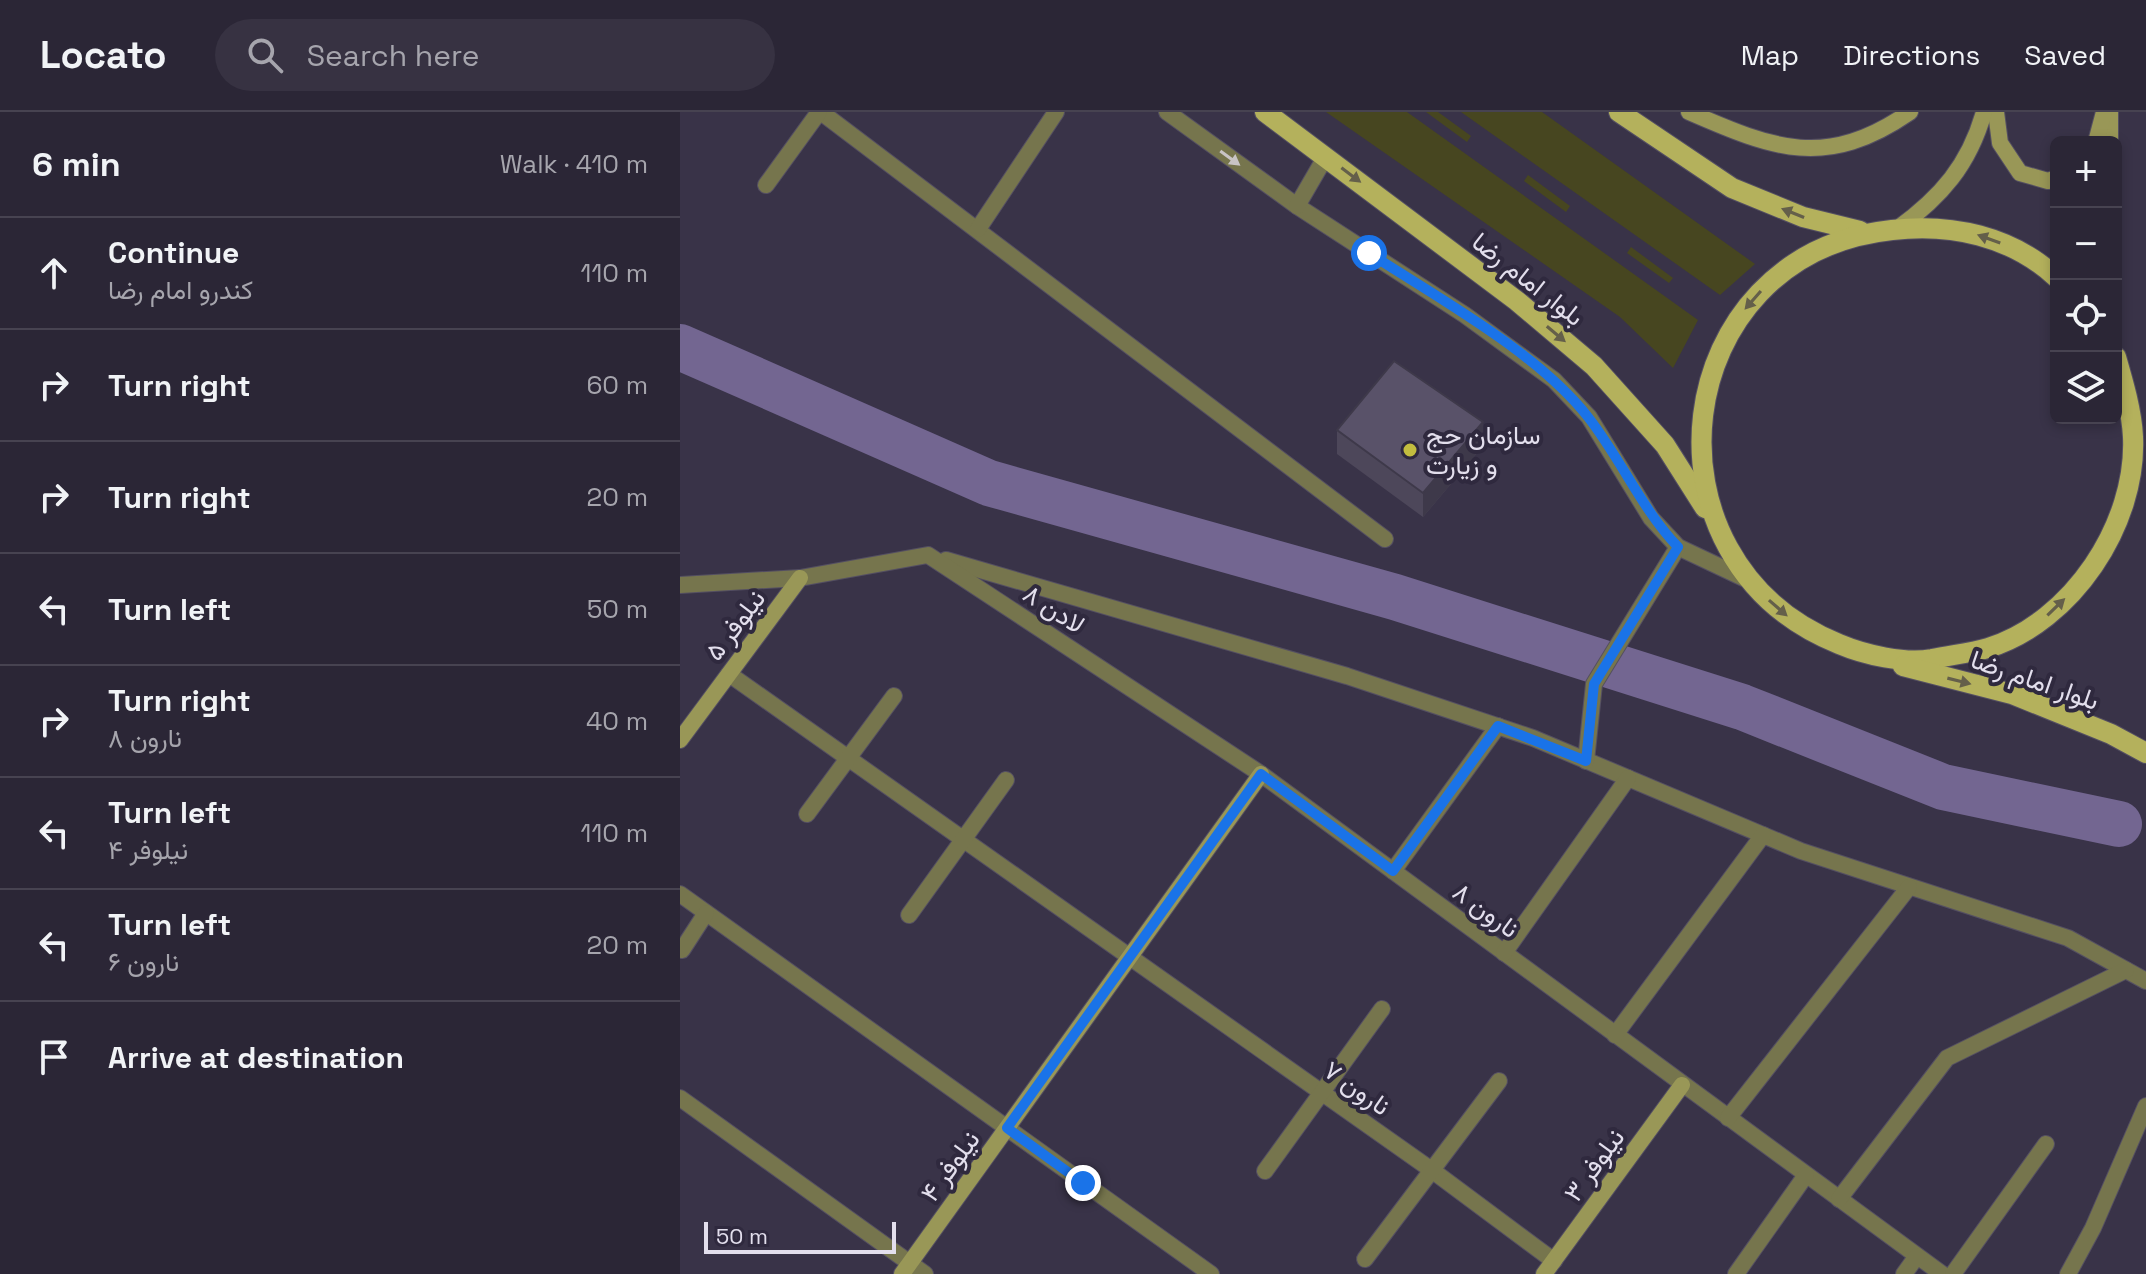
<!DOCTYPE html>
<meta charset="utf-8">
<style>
:root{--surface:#2b2636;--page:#373242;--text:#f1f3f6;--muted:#a6a5ad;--line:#474351}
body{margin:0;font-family:"Space Grotesk",Vazirmatn,sans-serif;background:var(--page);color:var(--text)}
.controls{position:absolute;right:24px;top:24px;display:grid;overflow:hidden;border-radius:12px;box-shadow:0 4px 12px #0003}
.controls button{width:72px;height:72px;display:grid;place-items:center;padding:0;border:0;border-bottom:2px solid var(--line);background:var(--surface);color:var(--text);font:40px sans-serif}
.scale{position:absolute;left:24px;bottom:20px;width:192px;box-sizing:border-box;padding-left:8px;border:4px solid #e3dfed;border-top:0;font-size:22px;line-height:28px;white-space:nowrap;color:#e3dfed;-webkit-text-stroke:6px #2f293e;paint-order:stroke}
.stop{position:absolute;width:24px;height:24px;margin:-18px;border:6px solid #1a73e8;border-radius:50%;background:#fff}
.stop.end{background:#1a73e8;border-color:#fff;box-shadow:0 2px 8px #0008}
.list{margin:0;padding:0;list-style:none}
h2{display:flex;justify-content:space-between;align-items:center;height:104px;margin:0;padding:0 32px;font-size:34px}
h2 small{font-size:26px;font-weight:400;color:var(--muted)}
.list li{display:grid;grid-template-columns:52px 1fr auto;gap:24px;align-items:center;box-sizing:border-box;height:112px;padding:0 32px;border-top:2px solid var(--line)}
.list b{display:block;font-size:30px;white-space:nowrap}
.list p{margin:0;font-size:26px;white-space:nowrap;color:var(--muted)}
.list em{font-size:26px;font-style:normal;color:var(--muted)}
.icon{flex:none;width:44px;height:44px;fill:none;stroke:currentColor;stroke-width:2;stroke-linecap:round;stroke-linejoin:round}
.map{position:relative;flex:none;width:1466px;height:1162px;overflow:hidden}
header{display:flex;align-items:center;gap:48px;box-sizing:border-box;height:112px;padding:0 40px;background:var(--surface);border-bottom:2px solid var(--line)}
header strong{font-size:38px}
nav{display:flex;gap:44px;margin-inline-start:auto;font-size:28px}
.search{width:560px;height:72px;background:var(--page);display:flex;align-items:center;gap:20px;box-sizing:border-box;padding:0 28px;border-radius:44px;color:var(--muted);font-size:30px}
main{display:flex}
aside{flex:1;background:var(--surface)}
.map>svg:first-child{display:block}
</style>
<header>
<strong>Locato</strong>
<div class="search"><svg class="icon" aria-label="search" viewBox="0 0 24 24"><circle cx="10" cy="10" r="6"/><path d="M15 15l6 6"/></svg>Search here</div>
<nav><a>Map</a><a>Directions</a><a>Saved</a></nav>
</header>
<main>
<aside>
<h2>6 min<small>Walk · 410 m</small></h2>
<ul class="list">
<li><svg class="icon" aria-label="ahead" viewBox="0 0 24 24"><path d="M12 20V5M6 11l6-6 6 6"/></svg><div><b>Continue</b><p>کندرو امام رضا</p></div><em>110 m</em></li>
<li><svg class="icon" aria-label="right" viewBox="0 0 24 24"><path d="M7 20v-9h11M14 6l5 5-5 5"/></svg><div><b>Turn right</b></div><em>60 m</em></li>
<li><svg class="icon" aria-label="right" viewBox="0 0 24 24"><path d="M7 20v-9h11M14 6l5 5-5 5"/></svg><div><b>Turn right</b></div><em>20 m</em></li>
<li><svg class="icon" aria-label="left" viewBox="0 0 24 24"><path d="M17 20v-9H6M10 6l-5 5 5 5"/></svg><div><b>Turn left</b></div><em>50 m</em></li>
<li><svg class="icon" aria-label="right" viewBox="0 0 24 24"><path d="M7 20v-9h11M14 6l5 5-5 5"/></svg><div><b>Turn right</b><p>نارون ۸</p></div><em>40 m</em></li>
<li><svg class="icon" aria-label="left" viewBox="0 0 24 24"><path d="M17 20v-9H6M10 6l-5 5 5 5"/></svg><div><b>Turn left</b><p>نیلوفر ۴</p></div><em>110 m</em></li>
<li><svg class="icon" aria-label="left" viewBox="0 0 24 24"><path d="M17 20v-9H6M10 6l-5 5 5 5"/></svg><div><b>Turn left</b><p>نارون ۶</p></div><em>20 m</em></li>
<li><svg class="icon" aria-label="arrive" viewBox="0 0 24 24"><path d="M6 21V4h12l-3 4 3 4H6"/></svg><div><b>Arrive at destination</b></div></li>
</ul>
</aside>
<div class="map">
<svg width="1466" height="1162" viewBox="0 0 1466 1162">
<rect width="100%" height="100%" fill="#393348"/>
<g fill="#474620">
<polygon points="646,0 727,0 1018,208 993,256 940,205"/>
<polygon points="746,0 758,0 791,24 787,30"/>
<polygon points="781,0 862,0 1075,152 1040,183"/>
<polygon points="848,63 890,94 886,100 844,69"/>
<polygon points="951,135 993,166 989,171 947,141"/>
</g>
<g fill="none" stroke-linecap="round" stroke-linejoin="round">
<polyline stroke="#736691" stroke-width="46" points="0,235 309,371 715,485 1062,595 1263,675 1439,712"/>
<defs>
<g id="street">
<polyline points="141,0 705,427"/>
<polyline points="487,0 617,94 785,203 874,268 909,305 971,406 998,435 1070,469"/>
<polyline points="86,73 139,0"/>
<polyline points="617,94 646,44"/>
<polyline points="298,117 376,0"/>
<polyline points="266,448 667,564 853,626 1121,739 1388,826 1466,869"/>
<polyline points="0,473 120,466 248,443 581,662 1262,1162"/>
<polyline points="49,562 753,1059 874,1149"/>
<polyline points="906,649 914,572 998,435"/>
<polyline points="127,702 214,584"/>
<polyline points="713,759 818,614"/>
<polyline points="0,782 531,1162"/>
<polyline points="229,803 326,668"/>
<polyline points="2,838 26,801"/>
<polyline points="824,841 948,666"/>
<polyline points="935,923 1083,723"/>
<polyline points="0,986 245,1162"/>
<polyline points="1048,1006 1229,775"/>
<polyline points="585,1059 702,897"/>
<polyline points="1159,1087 1267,946 1446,858"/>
<polyline points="685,1147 819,969"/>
<polyline points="1056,1162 1126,1063"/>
<polyline points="1224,1162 1237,1144"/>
<polyline points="1273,1162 1366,1032"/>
<polyline points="1388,1162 1413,1116 1466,994"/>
</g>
<g id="secondary">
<path d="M 1009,0 C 1094,37 1146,58 1230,0"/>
<polyline points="1316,0 1320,31 1340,61 1368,69 1376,66"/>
<polyline points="1430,0 1430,30"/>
<polyline points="1416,30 1424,0"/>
<path d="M 1217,117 C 1261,85 1289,53 1304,0"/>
<polyline points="0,628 120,466"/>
<polyline points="222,1162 581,662"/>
<polyline points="864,1162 1002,973"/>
</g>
<g id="primary">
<polyline points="585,0 837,189 914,254 985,333 1025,396"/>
<polyline points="939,0 1052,76 1123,105 1180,119"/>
<path d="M 1376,165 C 1331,124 1271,111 1212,118 C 986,142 952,449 1159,532 C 1185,543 1225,552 1252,547 C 1271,543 1291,541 1308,536 C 1392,510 1457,412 1453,325 C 1452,300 1443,269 1436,245"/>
<polyline points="1223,554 1332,582 1431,622 1466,641"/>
</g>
</defs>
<use href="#street" stroke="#544f62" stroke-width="18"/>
<use href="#secondary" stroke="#544f62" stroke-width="18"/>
<use href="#primary" stroke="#544f62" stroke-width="22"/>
<use href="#street" stroke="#76754d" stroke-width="16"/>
<use href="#secondary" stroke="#999757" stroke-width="16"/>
<use href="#primary" stroke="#b4b15c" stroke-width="20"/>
</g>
<polygon fill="#4d475a" points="657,318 803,334 743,405 657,342"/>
<polygon fill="#3e394a" points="803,310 803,334 743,405 743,381"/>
<polygon fill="#595269" stroke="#3e394a" stroke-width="2" points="714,249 803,310 743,381 657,318"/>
<defs><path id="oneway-solid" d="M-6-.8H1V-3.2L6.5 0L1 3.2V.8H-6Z" transform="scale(2)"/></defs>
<use fill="#c8c4c5" href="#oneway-solid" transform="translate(550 46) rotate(36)"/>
<g fill="#645f4a">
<use href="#oneway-solid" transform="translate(671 63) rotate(37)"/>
<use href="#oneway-solid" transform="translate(1113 101) rotate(-158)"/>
<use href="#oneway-solid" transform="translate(1309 127) rotate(-160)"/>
<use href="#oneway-solid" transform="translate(1073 188) rotate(131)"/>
<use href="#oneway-solid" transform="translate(876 222) rotate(40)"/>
<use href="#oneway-solid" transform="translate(1376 495) rotate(-44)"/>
<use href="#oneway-solid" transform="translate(1098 496) rotate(41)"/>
<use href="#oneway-solid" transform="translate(1279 569) rotate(14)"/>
</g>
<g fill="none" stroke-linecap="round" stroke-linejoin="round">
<path stroke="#1a73e8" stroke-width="10" d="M 403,1071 L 327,1016 L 581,662 L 713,759 L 818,614 L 906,649 L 914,572 L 998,435 C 961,396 941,347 908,305 C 857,240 758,186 689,141"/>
</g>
<circle fill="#c3bd3f" stroke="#2f293e" stroke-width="3" cx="730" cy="338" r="8"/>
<g text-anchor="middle" stroke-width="8" stroke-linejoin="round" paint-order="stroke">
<g font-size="26" fill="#e3dfed" stroke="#2f293e">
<text transform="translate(848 167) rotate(38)" y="9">بلوار امام رضا</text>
<text transform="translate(374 497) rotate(33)" y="9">لادن ۸</text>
<text transform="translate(55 513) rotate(-53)" y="9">نیلوفر ۵</text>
<text transform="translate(1355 568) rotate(19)" y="9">بلوار امام رضا</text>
<text transform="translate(806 798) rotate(36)" y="9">نارون ۸</text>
<text transform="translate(677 976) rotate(35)" y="9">نارون ۷</text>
<text transform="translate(914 1053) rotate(-54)" y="9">نیلوفر ۳</text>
<text transform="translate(270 1054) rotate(-54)" y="9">نیلوفر ۴</text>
</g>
<g font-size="26" fill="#e3dfed" stroke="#2f293e" text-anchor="start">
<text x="746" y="332">سازمان حج<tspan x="746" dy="30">و زیارت</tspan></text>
</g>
</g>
</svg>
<div class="controls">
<button>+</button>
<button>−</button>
<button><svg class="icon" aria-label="locate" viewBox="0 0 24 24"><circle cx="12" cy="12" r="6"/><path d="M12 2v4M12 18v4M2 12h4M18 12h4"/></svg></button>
<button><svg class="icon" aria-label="layers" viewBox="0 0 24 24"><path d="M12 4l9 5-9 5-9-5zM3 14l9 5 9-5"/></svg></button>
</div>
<div class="scale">50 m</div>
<div class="stop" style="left:689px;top:141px"></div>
<div class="stop end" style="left:403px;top:1071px"></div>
</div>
</main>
